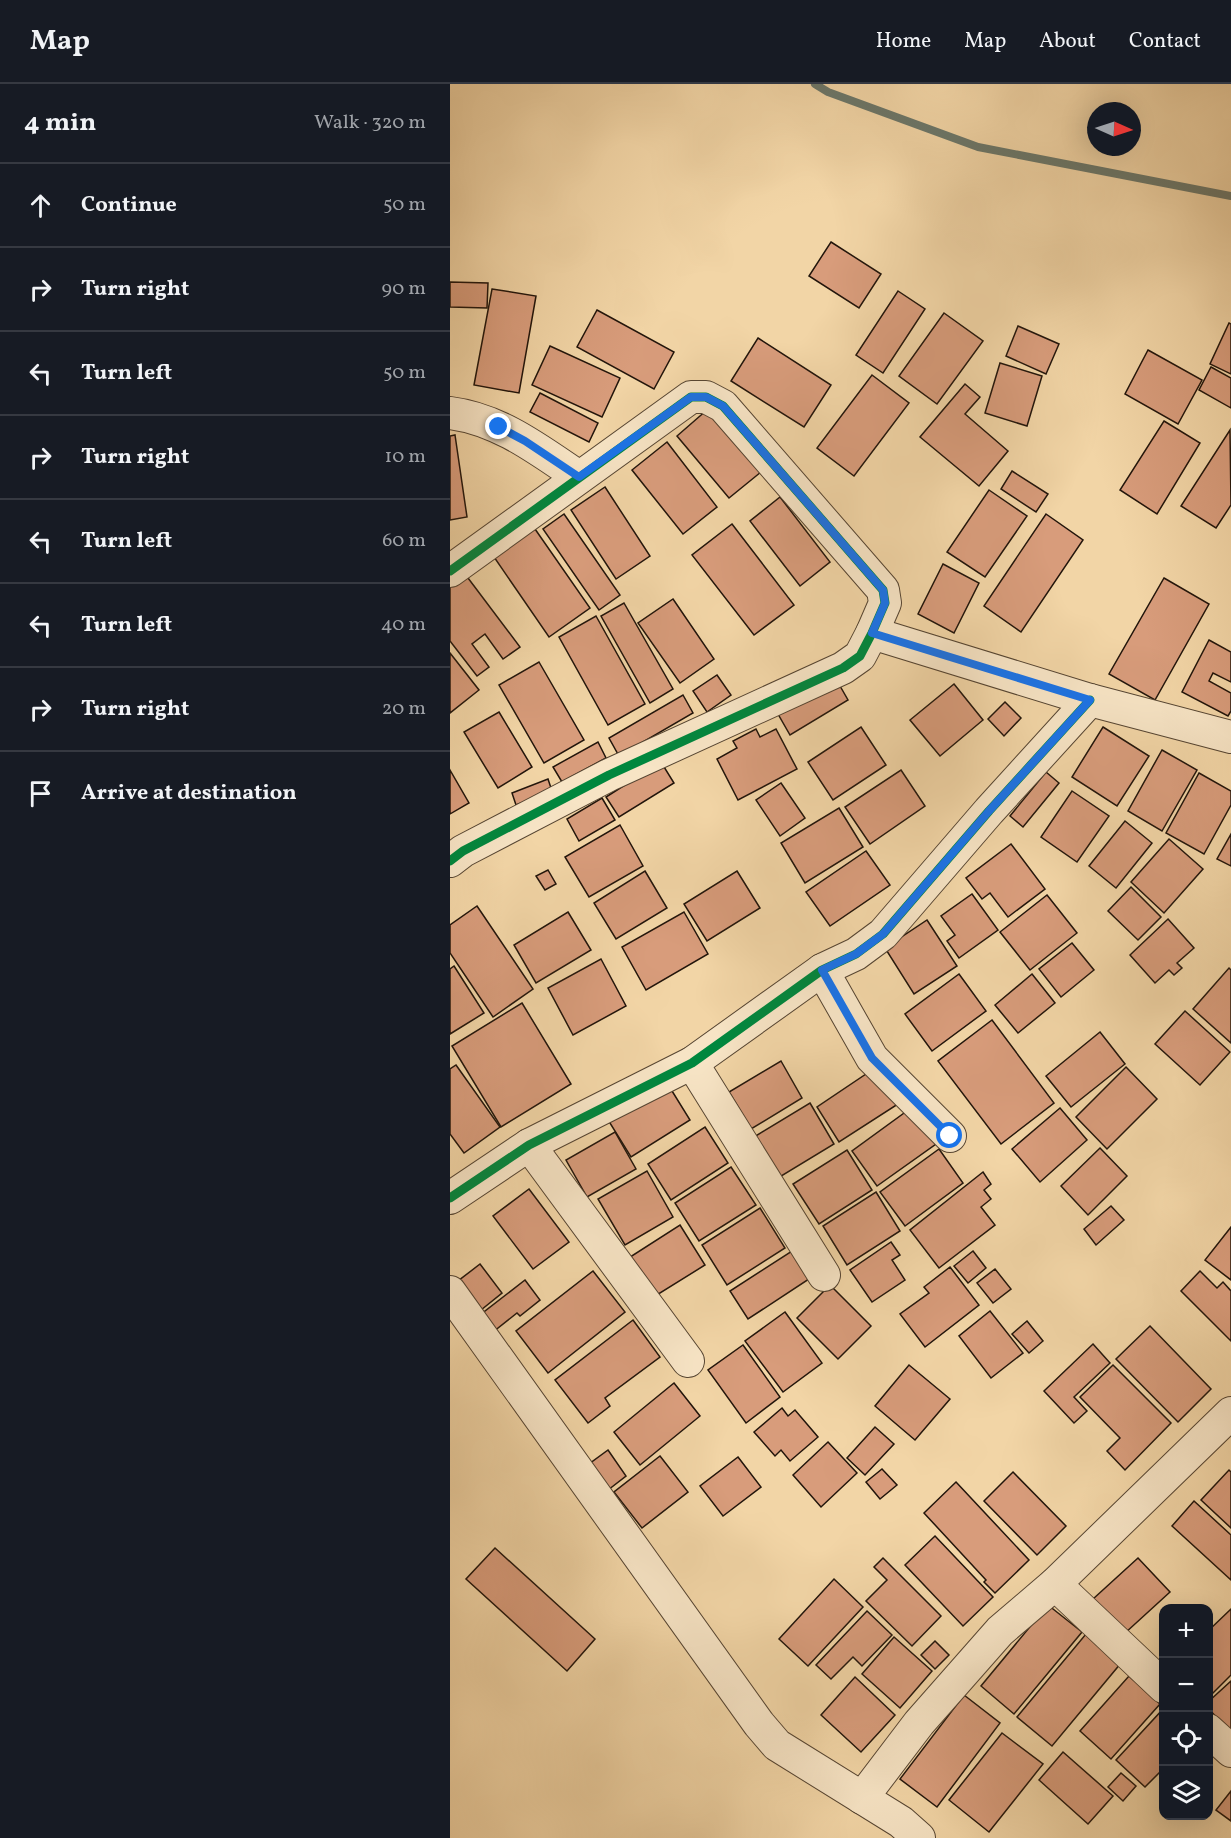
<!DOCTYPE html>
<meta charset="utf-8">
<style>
:root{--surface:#171b24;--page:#20242c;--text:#f1f3f6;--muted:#9ea1a6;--line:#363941}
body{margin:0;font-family:Vollkorn,serif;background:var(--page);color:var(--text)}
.controls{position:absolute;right:18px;bottom:18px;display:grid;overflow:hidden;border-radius:12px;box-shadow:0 6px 24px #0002}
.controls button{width:54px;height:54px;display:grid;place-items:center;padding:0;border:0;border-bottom:2px solid var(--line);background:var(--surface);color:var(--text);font:30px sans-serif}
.compass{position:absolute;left:637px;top:18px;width:54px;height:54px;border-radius:50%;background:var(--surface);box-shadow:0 6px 24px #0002;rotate:93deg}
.stop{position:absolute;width:18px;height:18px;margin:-14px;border:4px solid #1a73e8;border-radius:50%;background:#fff}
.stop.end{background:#1a73e8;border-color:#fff;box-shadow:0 2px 6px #0008}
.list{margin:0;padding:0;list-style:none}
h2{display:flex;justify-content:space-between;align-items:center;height:78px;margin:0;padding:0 24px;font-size:26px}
h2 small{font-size:20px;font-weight:400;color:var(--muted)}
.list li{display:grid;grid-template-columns:39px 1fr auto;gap:18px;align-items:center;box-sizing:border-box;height:84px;padding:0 24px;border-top:2px solid var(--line)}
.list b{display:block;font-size:22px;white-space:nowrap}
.list em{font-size:20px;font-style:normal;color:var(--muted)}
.icon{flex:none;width:33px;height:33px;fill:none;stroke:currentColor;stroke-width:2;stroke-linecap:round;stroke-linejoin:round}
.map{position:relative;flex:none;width:781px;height:1754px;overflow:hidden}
header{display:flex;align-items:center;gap:36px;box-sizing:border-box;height:84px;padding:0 30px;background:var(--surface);border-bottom:2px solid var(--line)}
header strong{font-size:28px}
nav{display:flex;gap:33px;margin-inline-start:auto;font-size:21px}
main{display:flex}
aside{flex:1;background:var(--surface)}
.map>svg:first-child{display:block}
</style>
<header>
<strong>Map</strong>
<nav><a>Home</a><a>Map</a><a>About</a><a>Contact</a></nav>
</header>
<main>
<aside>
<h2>4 min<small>Walk · 320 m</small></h2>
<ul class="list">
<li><svg class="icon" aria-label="ahead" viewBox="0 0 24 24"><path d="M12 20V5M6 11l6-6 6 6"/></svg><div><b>Continue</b></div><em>50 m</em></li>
<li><svg class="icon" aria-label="right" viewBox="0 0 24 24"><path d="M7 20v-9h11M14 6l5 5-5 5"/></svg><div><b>Turn right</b></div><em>90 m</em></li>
<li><svg class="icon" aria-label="left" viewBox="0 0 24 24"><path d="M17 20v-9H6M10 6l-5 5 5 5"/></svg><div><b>Turn left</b></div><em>50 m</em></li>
<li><svg class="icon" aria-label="right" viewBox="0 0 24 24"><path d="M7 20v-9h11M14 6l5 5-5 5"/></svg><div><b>Turn right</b></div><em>10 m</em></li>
<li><svg class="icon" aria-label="left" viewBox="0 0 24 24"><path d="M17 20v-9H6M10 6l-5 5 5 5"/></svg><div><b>Turn left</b></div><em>60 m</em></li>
<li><svg class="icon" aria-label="left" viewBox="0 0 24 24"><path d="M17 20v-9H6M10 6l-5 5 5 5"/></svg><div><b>Turn left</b></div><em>40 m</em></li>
<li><svg class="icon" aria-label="right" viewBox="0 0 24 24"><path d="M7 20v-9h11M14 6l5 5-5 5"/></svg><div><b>Turn right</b></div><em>20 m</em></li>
<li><svg class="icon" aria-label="arrive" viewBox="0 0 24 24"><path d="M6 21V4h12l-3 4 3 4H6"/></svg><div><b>Arrive at destination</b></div></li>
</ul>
</aside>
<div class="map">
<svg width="781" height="1754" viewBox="0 0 781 1754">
<rect width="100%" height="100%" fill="#f2d5a6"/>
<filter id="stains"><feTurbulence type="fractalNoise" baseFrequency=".00333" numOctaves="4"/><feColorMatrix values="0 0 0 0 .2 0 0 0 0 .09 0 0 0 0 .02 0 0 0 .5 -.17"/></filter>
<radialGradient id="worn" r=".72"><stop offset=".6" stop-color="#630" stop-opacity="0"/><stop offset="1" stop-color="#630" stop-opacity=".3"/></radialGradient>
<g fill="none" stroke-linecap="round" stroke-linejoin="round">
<polyline stroke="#6b776a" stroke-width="8" points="365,0 378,8 528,63 781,112"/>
</g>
<g fill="#d89c7b" stroke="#22150b" stroke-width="1.5">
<polygon points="381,158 431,190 409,224 359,192"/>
<polygon points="0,198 38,199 37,224 0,223"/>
<polygon points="42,205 86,212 69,309 24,301"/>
<polygon points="448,207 475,225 433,289 406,271"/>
<polygon points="147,226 224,268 204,305 127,263"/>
<polygon points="494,229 533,257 487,320 449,292"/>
<polygon points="779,239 781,240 781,290 760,280"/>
<polygon points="568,242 609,260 596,290 556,272"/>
<polygon points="308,254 381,301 354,343 281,297"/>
<polygon points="100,262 170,294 152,333 82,301"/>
<polygon points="698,266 752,296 728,340 675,310"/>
<polygon points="550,279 592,292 577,342 535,329"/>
<polygon points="761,283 781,294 781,324 749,306"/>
<polygon points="422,291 459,319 404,392 367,364"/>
<polygon points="515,300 530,313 515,330 558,367 529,402 470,353"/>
<polygon points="90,309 148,339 139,358 80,328"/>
<polygon points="258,325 311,388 279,414 227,352"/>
<polygon points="714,337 750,359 707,430 670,406"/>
<polygon points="780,346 781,421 766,444 731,422"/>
<polygon points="5,351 17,433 0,436 0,352"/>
<polygon points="217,358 267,423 233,450 182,386"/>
<polygon points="562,387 598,410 586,428 551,405"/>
<polygon points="155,403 200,472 166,495 121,426"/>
<polygon points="539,406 577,432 535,493 497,468"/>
<polygon points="330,413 380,478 350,502 300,437"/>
<polygon points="114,430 170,511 149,526 93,445"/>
<polygon points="596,430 633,456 571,548 534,522"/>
<polygon points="282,440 344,521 304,551 242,471"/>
<polygon points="85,445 140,524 99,553 44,473"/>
<polygon points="493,480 529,499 504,549 468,530"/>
<polygon points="15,490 70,563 53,575 35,550 22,560 39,583 27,592 0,557 0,502"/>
<polygon points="714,494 759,520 705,616 659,590"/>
<polygon points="223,515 264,575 230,599 188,539"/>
<polygon points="174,519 223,605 200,619 151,532"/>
<polygon points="146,532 195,620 158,641 109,553"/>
<polygon points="759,556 781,568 781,598 763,589 759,597 781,609 781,627 778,632 732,608"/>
<polygon points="0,569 29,606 0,629"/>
<polygon points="89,578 134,656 94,679 49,601"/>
<polygon points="267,591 281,611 257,628 243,607"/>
<polygon points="386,595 398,616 340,651 328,630"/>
<polygon points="504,600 533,636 490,672 460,636"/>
<polygon points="233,611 243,629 169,672 159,654"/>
<polygon points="555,618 571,634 554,652 538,635"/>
<polygon points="49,628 82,683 48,704 14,648"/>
<polygon points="411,643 436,681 383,716 358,678"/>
<polygon points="653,643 699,672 667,722 622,693"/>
<polygon points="306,645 310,653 326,645 347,685 288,716 267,675 287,664 283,657"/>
<polygon points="148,658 156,674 112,698 103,683"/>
<polygon points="712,666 747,686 712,747 678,727"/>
<polygon points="211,678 224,699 169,733 156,713"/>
<polygon points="0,686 19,719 0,730"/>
<polygon points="451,686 475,722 420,760 395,723"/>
<polygon points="596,688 609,699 573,743 560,732"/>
<polygon points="749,689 781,707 781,721 754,770 716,749"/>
<polygon points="98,695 102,707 66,721 62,709"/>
<polygon points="331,699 355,734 330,752 306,716"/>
<polygon points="622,707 659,732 627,778 591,753"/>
<polygon points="152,714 165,736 129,757 117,735"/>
<polygon points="389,724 413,763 355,799 331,759"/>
<polygon points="675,737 702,759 666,804 639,782"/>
<polygon points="170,741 193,782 139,813 115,773"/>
<polygon points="781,750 781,782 767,775"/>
<polygon points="719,755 753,785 714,829 681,798"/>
<polygon points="561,760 595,805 558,833 540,809 532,815 516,794"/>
<polygon points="416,767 440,801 380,842 356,808"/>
<polygon points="98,786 106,800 95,806 86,792"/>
<polygon points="195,787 217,824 166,855 144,819"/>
<polygon points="287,787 310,824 257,857 234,820"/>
<polygon points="681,803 711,833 688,856 658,827"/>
<polygon points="522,810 548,846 509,874 497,857 505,851 491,832"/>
<polygon points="597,811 627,849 580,886 550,848"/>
<polygon points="27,822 83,905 43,933 0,869 0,841"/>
<polygon points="118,828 141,866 86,899 64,861"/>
<polygon points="234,828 258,870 196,906 172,863"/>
<polygon points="718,835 744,864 727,879 732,884 724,891 719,886 705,899 680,871"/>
<polygon points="477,836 507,882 464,910 435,864"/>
<polygon points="622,859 644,886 611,913 589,885"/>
<polygon points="151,875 176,922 123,951 98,904"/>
<polygon points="4,882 34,929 0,950 0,885"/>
<polygon points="779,884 781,886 781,959 743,925"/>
<polygon points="509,890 536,927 482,967 455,930"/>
<polygon points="582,890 605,919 568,949 545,921"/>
<polygon points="72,919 121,1000 51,1043 2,962"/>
<polygon points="735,927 780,968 750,1001 705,960"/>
<polygon points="542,936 604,1019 551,1060 488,977"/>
<polygon points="650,948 675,980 621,1023 596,992"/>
<polygon points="331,977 352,1014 301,1045 279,1008"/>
<polygon points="6,981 50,1043 14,1069 0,1050 0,985"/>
<polygon points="676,983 707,1015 657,1065 626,1033"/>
<polygon points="425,984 448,1020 389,1058 367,1023"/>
<polygon points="214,994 240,1036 181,1073 155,1031"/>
<polygon points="360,1019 384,1060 328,1094 304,1053"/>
<polygon points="461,1024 486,1060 427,1102 402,1067"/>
<polygon points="610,1024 637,1056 590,1098 562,1065"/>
<polygon points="255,1043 278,1079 221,1116 198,1080"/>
<polygon points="165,1048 186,1085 137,1113 116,1076"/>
<polygon points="650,1064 677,1092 638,1131 611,1102"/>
<polygon points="489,1065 513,1099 455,1142 430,1108"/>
<polygon points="397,1066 422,1106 369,1140 343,1100"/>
<polygon points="281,1083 306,1121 249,1157 225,1119"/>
<polygon points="197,1087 223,1133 175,1161 148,1115"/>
<polygon points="533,1088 541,1100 534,1106 541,1115 531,1123 545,1141 489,1184 460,1146"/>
<polygon points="79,1105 119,1158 83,1185 43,1132"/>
<polygon points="426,1108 450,1147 397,1181 373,1142"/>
<polygon points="661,1122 674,1136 646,1161 634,1145"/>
<polygon points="310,1124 335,1164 277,1201 252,1161"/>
<polygon points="230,1141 255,1181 202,1214 177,1175"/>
<polygon points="781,1143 781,1196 755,1176"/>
<polygon points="441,1158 450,1171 442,1176 455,1196 422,1218 400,1186"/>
<polygon points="342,1167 359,1195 298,1235 280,1207"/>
<polygon points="523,1167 536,1184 518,1199 504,1182"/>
<polygon points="30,1180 52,1209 31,1226 8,1197"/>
<polygon points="500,1183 529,1221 475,1263 450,1230 479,1209 474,1203"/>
<polygon points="545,1185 561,1205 543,1219 527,1199"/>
<polygon points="143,1187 175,1228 98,1289 66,1247"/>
<polygon points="750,1187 767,1204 773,1198 781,1207 781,1257 731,1207"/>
<polygon points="75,1196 90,1216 70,1232 67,1229 43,1248 30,1231"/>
<polygon points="380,1201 421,1242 388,1275 347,1234"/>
<polygon points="540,1227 573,1269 541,1294 509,1252"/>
<polygon points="335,1228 372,1279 333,1308 295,1257"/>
<polygon points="183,1236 210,1273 155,1314 160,1322 138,1339 105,1296"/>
<polygon points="577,1237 593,1257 579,1269 562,1250"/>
<polygon points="700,1242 761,1305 728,1338 666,1275"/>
<polygon points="643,1260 660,1279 624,1313 637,1327 624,1339 594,1307"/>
<polygon points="293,1261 330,1313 296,1339 258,1286"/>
<polygon points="459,1281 500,1315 465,1356 425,1322"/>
<polygon points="663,1281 721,1339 675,1386 657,1367 670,1354 630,1313"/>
<polygon points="224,1299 250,1332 190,1381 164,1348"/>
<polygon points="332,1324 338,1332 345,1326 368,1353 340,1377 331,1366 325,1372 304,1348"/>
<polygon points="425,1343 444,1360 415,1391 397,1374"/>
<polygon points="378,1358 407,1389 371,1423 343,1391"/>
<polygon points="158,1366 176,1392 158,1406 139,1380"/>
<polygon points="210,1372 238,1408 192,1444 164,1408"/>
<polygon points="288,1373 311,1403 273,1432 250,1402"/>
<polygon points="432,1385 447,1401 430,1415 416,1398"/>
<polygon points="779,1386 781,1388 781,1444 751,1416"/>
<polygon points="563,1388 616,1442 587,1471 534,1417"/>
<polygon points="506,1398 579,1476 545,1509 534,1498 536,1496 474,1429"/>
<polygon points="744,1417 781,1451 781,1496 722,1442"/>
<polygon points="485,1452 543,1513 513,1542 455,1481"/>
<polygon points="45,1464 145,1555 117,1587 16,1495"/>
<polygon points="433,1474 491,1532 462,1562 416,1517 437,1496 424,1483"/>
<polygon points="688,1474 720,1508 674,1550 643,1515"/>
<polygon points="384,1495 413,1523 358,1582 329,1555"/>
<polygon points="598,1521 632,1548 564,1630 531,1602"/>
<polygon points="781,1525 781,1591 758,1614 758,1547"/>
<polygon points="417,1527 442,1551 412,1582 403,1573 381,1595 366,1581"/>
<polygon points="636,1550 671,1579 602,1662 567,1633"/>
<polygon points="444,1553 482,1587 450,1624 412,1590"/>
<polygon points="485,1557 499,1571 485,1585 471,1571"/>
<polygon points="679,1592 710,1620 661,1675 630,1647"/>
<polygon points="405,1593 445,1631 411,1668 371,1631"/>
<polygon points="781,1597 781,1649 758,1624 758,1618"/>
<polygon points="514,1611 550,1639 487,1723 450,1695"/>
<polygon points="714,1624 714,1684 695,1703 666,1676"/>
<polygon points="552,1649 593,1680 539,1748 499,1716"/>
<polygon points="613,1668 663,1712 638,1740 589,1696"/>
<polygon points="671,1689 686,1702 673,1717 658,1703"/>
<polygon points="781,1707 781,1737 766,1726"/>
</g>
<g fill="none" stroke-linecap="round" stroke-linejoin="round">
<defs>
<g id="minor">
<path d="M 0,329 C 49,335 89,366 129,393"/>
<polyline points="0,487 241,313 256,313 273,322 433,506 435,519 422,549 410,572 393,584 159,691 13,767 0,777"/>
<polyline points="422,549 640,616 781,653"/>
<polyline points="372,886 422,974 500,1052"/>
<polyline points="242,979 374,1191"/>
<polyline points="79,1061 238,1277"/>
<polyline points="0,1114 79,1061 242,979 372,886 406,870 433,850 539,727 640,616"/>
<polyline points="0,1208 309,1640 327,1661 451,1738 469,1754"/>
<polyline points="605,1500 714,1603"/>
<polyline points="758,1646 781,1667"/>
<polyline points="412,1714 469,1639 550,1547 605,1500 781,1329"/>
</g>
</defs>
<use href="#minor" stroke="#564532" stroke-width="34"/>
<use href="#minor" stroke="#f7e4c5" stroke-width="32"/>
<defs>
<g id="cycleway">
<polyline points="0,487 241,313 256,313 273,322 433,506 435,519 422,549 410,572 393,584 159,691 13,767 0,777"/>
<polyline points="0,1114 79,1061 242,979 372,886 406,870 433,850 539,727 640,616"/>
</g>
</defs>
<use href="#cycleway" stroke="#f7e4c5" stroke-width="13"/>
<use href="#cycleway" stroke="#00873e" stroke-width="9"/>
</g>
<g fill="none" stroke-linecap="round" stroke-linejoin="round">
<polyline stroke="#1a73e8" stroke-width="8" points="49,343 75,357 129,393 241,313 256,313 273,322 433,506 435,519 422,549 640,616 539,727 433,850 406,870 372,886 422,974 500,1052"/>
</g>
<rect width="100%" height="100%" filter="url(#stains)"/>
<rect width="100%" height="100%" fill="url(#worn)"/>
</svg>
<div class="controls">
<button>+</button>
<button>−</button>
<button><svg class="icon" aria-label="locate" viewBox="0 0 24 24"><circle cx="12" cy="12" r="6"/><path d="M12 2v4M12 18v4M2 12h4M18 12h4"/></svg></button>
<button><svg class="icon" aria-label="layers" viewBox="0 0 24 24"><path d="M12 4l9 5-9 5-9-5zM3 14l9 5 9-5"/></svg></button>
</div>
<svg class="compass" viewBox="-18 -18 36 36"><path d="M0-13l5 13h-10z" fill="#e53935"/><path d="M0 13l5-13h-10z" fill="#9ea1a6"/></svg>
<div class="stop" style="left:500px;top:1052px"></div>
<div class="stop end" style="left:49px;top:343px"></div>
</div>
</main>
